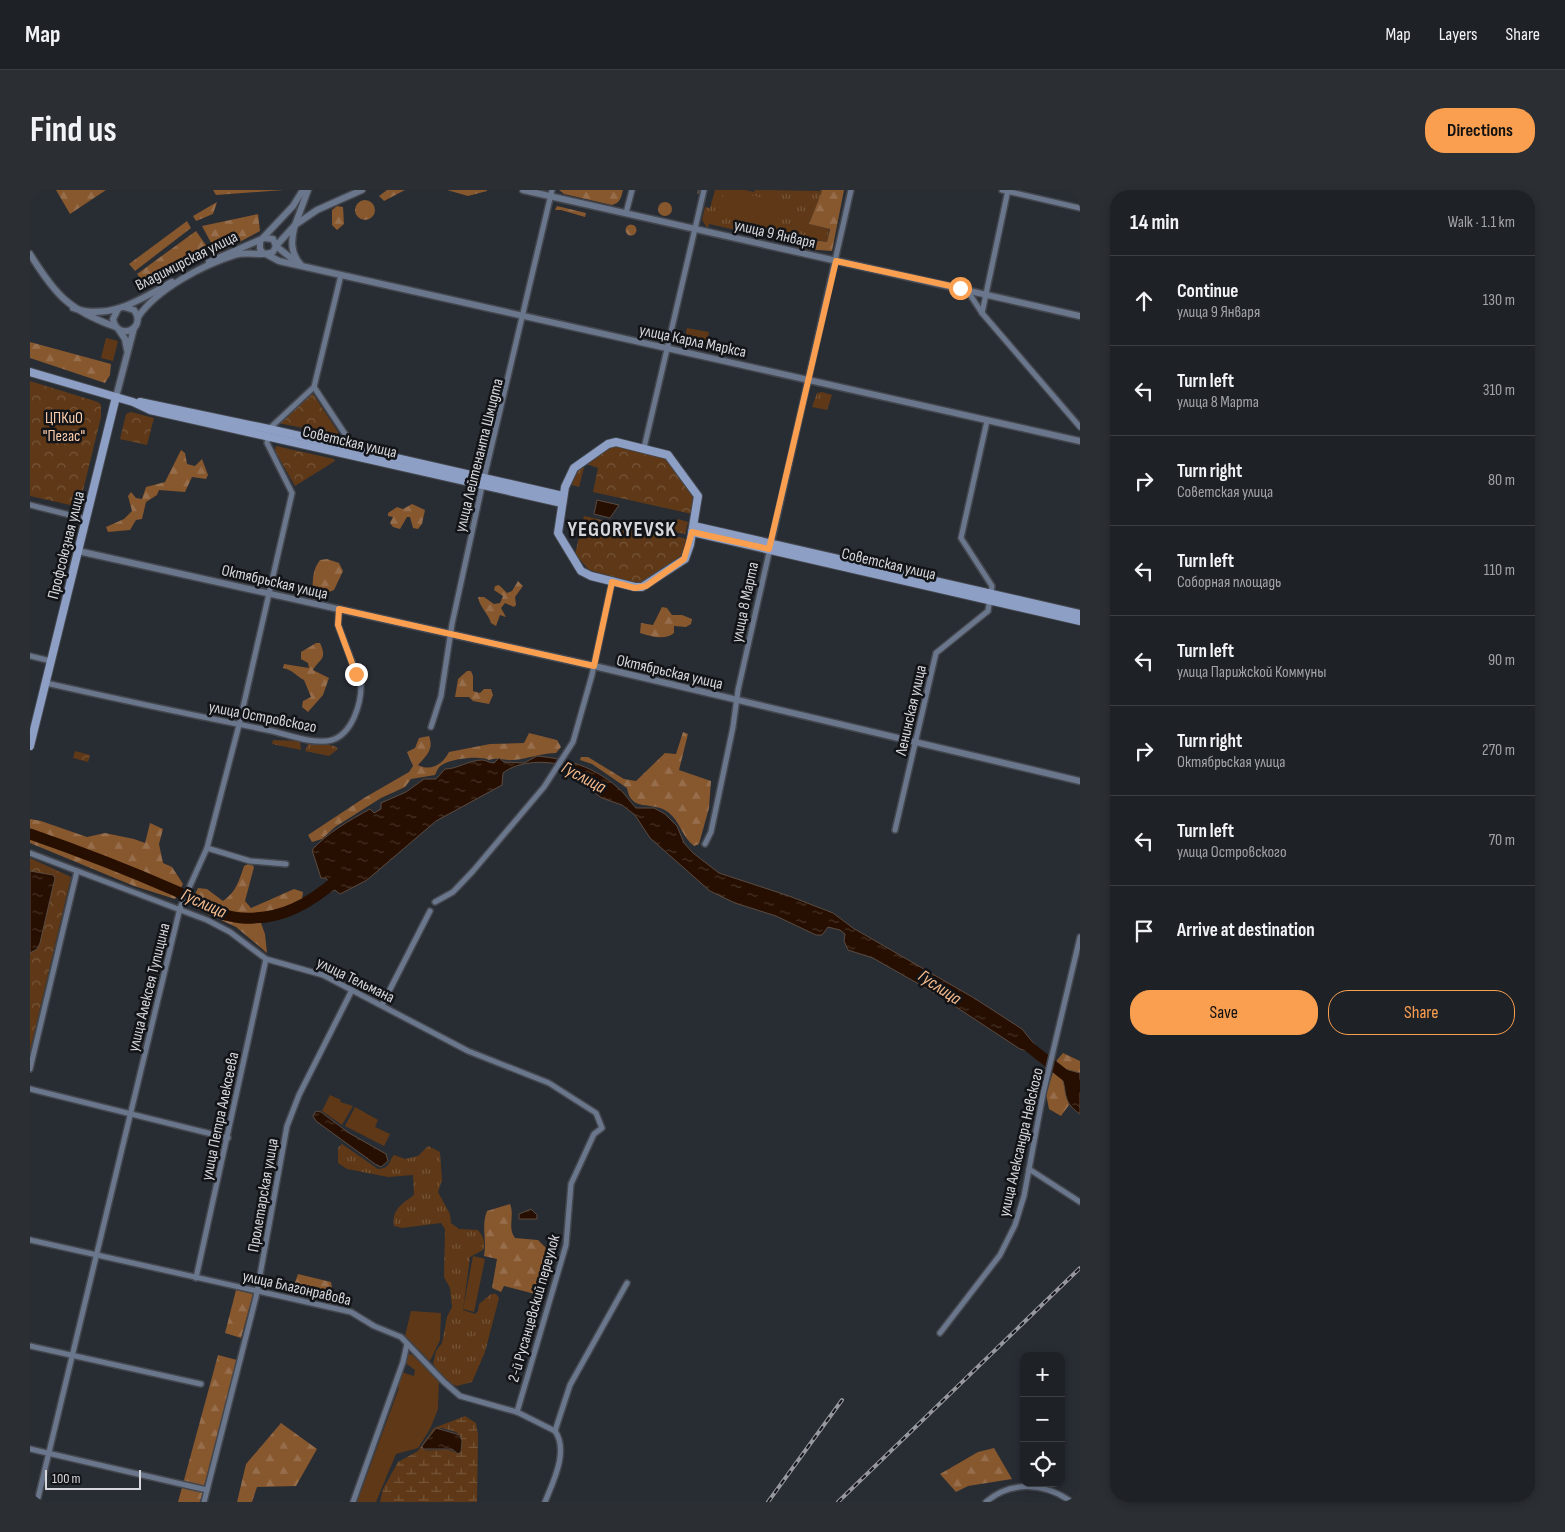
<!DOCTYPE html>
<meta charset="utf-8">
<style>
:root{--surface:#1e2126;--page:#2b2e32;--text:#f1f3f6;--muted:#a1a3a7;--line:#3c3e43;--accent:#fa9f4f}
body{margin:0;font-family:"Sofia Sans Condensed",sans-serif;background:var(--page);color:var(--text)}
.controls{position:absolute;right:15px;bottom:15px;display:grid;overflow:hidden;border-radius:10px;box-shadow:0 2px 8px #0003}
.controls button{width:45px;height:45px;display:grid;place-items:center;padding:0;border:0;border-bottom:1px solid var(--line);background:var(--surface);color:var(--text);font:25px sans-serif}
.scale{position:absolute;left:15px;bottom:12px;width:96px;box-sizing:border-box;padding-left:5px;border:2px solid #d5d7dc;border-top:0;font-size:14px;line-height:18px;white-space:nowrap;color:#d5d7dc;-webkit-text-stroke:4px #131418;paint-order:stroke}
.stop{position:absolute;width:15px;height:15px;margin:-11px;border:4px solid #fa9f4f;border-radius:50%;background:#fff}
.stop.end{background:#fa9f4f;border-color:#fff;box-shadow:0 1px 5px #0008}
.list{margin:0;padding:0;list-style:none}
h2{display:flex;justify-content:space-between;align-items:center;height:65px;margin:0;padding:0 20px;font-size:21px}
h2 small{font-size:16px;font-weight:400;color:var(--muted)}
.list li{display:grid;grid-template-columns:32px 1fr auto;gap:15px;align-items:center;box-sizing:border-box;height:90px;padding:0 20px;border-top:1px solid var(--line)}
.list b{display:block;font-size:19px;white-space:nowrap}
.list p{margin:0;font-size:16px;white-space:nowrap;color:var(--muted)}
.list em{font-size:16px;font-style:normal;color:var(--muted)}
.actions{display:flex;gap:10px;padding:15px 20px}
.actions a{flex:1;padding:11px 0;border:1px solid var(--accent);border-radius:20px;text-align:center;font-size:18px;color:var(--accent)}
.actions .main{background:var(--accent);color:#111}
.icon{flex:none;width:28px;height:28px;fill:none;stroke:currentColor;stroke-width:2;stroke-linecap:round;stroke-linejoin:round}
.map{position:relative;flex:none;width:1050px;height:1312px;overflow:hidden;border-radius:20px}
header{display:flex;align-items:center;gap:30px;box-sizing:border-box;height:70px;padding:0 25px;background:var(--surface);border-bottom:1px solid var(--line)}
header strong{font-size:24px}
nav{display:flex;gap:28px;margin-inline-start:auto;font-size:18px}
.intro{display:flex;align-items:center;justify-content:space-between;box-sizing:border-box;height:120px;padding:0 30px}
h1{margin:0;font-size:35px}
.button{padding:12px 22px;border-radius:20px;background:var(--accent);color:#111;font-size:18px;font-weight:700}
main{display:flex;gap:30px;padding:0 30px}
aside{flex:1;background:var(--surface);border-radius:20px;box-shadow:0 2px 8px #0003}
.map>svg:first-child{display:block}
</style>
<header>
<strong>Map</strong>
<nav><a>Map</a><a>Layers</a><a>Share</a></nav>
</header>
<div class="intro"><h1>Find us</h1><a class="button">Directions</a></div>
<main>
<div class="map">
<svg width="1050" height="1312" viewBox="0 0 1050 1312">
<defs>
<pattern id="grass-tufts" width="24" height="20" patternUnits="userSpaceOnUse" patternTransform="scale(1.25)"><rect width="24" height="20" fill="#5f3917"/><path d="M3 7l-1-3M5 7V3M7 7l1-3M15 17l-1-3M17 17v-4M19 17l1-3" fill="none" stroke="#755538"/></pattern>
<pattern id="forest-firs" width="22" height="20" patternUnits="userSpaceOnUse" patternTransform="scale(1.25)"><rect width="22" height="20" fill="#87572e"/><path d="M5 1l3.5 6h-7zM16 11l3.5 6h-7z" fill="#976e4c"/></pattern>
<pattern id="wetland-marsh" width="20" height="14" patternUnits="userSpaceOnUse" patternTransform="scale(1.25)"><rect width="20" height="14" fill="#5f3917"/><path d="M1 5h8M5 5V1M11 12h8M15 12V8" fill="none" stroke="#755538"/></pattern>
<pattern id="park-crowns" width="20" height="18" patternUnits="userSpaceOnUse" patternTransform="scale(1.25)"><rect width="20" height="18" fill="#5f3917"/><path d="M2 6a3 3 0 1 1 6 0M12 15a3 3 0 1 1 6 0" fill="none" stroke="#755538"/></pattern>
<pattern id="water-ripples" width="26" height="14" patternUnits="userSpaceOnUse" patternTransform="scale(1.25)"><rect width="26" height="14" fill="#260f00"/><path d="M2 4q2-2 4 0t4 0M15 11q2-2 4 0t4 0" fill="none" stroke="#453125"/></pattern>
</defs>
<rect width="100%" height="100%" fill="#282c33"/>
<g fill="url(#grass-tufts)">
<polygon points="685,0 715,0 724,2 725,0 792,1 779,34 799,39 797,52 777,48 773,59 766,57 764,53 679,34 678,39 672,30 675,17 680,18"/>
<polygon points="792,202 802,205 797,220 782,217 787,203"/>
<polygon points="551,276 554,278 549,297 542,295 544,285"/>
<polygon points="648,329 658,332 655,344 640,341"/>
<polygon points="243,550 270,551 271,560 242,554"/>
<polygon points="279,552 305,556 308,559 299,566 275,561"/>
<path d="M 312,954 L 348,979 C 361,978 358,972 364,965 L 375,969 L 388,966 L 398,956 L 410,962 L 412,990 L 408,1002 L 420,1024 L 421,1033 L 429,1039 L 448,1040 C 453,1046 456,1053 453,1060 L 440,1067 L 433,1120 L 445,1124 L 448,1121 L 449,1114 L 461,1104 L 466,1104 L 469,1108 L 455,1162 L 442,1192 L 427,1196 L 422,1194 L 407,1181 L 403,1173 L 406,1161 L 412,1153 L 417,1127 L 422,1117 L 420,1098 L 414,1087 L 415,1039 L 411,1033 L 372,1038 L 364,1036 C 361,1020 373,1013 384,1005 L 383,985 L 358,987 L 317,979 L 308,973 L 308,958 Z"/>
</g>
<g fill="url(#forest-firs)">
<polygon points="26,0 76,0 40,24"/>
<polygon points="183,0 254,0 186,5"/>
<polygon points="357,0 375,0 354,11 349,6"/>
<polygon points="417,0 457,0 457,1 438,6"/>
<path d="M 529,0 L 593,0 C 591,8 590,13 582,15 L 534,4 Z"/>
<polygon points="790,0 814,0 802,61 774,59 777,49 797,52 800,39 779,34 792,1"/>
<circle cx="335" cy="20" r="10"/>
<circle cx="635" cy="19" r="7"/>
<polygon points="187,12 183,24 166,31 163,26"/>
<polygon points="307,16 313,17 314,34 307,40 302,35 302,20"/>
<polygon points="527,16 556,23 555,27 531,20 525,20"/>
<polygon points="228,24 230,41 187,64 172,36"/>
<polygon points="157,31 161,38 105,81 99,74"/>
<circle cx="601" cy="40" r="5.5"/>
<polygon points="166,41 180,61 115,94 107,84"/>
<polygon points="0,152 81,174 80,185 75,193 0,168"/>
<polygon points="151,260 155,263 157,274 165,276 172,269 178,285 176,289 162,287 155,302 129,300 127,305 116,312 112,329 106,330 100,340 78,342 76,337 94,329 102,321 98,306 101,302 106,308 112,309 116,297 135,292"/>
<polygon points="382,314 395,320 392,334 388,339 383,338 380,327 377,327 370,339 363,337 360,333 363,327 358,326 358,323 367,317 373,319"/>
<path d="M 297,369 L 309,373 L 313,381 L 304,400 L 294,404 L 283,401 C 282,390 283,379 290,370 Z"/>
<path d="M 488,391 L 493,396 L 485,407 L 486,415 L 484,417 L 475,413 L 471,418 L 476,427 L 470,425 L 466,436 L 461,433 C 459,425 449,416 448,407 L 454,407 L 464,414 L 470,413 L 473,406 L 464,400 L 465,396 L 469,395 L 477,403 L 482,401 Z"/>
<path d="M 632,417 L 637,418 L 642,425 L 652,425 L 662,429 L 661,434 L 656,437 L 644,436 L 644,443 C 635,451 620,446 610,443 L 611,433 L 623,435 Z"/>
<path d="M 286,453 L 290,453 C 298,470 289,469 283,480 L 299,488 L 293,505 L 278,522 L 272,517 L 273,511 L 281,507 L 274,490 C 266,486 263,480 253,478 L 254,474 L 279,478 L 278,473 L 271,469 L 271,462 Z"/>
<polygon points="437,481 441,481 443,486 443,501 450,503 454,499 461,499 463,505 459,514 443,511 439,507 425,507 428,489"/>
<path d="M 653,542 L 658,544 L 649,580 L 681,591 L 679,618 L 669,654 L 664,656 C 652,647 650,631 638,622 C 621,610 601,623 597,598 L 562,574 L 550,570 L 551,567 L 558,567 L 594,589 L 606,591 L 635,563 L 646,564 Z"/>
<path d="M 499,543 L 527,550 L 531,557 L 526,563 C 511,563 498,569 483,570 C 473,571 471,567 459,570 C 451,565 419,569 412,575 C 408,577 407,581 405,585 L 381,589 L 375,597 L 351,608 L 305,637 L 292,649 L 282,652 L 278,645 L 334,608 L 379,582 L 383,576 L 377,562 L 385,558 L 389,548 L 399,546 C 404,559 397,565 388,575 C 401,582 413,574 419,562 L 460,554 L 494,553 Z"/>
<polygon points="0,629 11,631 57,647 75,643 104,649 115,653 120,633 133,639 129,654 133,673 142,677 153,694 145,709 104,696 0,653"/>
<path d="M 220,673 L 224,677 L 215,711 L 221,718 L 264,699 L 273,702 L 272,709 L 250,720 L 228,725 L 235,744 L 237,763 L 206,737 L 165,718 L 165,704 L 168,698 L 177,699 L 193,711 C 206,702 209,691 214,676 Z"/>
<polygon points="1033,863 1050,871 1050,883 1035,879 1032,883 1039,915 1031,926 1019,919 1016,904 1027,870"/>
<path d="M 480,1014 C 485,1025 477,1038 485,1048 L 508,1050 L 524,1066 L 524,1071 L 513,1106 L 474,1096 L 471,1102 L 462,1098 L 467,1069 L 454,1066 C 457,1050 451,1036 457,1021 Z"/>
<polygon points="268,1084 301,1092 302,1098 299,1108 265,1103 263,1098"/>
<polygon points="206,1100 223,1104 211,1148 195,1143"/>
<polygon points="188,1165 207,1170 170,1312 148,1312"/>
<polygon points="251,1233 287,1259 266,1296 227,1297 222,1312 207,1312 216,1274"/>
<polygon points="964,1258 982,1289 938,1296 926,1302 910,1284 948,1262"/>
</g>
<path fill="url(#wetland-marsh)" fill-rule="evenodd" d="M 435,1226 L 446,1233 L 448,1244 L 447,1312 L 350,1312 L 353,1299 L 368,1272 L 388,1261 L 404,1238 ZM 412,1238 L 426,1242 L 431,1246 L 432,1259 L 428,1264 C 417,1256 407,1262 394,1260 C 398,1248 399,1241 412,1238 Z"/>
<g fill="url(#park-crowns)">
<polygon points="0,191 68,212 71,215 71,227 49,317 0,306"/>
<polygon points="283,204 308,242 308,245 248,233"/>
<polygon points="101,222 124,228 117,255 90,249 96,224"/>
<polygon points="585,255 638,269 663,306 662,324 563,302 568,278 554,273 580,256"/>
<polygon points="246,256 304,269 305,271 265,296 245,261"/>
<polygon points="554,326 657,349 653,366 613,393 606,393 559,380 545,364"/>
<polygon points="45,561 60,565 58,572 43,568"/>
<polygon points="0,668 41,687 0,861"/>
</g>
<g fill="#5f3917">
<polygon points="694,0 754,12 748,39 689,26"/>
<polygon points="657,138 679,142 677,152 655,148"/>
<polygon points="76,148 88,151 83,171 71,168"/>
<polygon points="300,905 311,910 310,912 323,916 312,935 292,921"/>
<polygon points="325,917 348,930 345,937 360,944 354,956 315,936"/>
<polygon points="443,1066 455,1069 444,1122 433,1119"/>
<polygon points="381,1121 411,1123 410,1150 400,1171 375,1146"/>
<polygon points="381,1164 409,1190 408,1219 400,1239 388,1258 366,1264 346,1312 327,1312 369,1198 366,1197 371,1182 384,1186 385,1180 374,1172 376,1165"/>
</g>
<g fill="url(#water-ripples)" stroke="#5a4b42">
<polygon points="567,310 589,315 580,328 564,324"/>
<path d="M 507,566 C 538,569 564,577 587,597 C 595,603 599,611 606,618 L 624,618 L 635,624 L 647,636 L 654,653 L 663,663 L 689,683 L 759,706 L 803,723 L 823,738 L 944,808 L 992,839 L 1005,855 L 1006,863 L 990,859 L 908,805 L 843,768 L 818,760 L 814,751 L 815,744 L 810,740 L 798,737 L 792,745 L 786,745 L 746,726 L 705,713 L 680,701 L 620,648 L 605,625 L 592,615 L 572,608 L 546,590 L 539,577 C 520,570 489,570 473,583 L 472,595 L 406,631 L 337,690 L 310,704 L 305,700 L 300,702 L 295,694 L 298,691 L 296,688 L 291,688 L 282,660 C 297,643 320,630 340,619 L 344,623 L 351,619 L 351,613 L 376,602 L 394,589 L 406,589 L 415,579 C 428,579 439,570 452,570 C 456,570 459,573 464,573 L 469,568 L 474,572 L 494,573 Z"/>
<polygon points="0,681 23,685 25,688 10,753 7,759 0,763"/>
<path d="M 1035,879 L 1050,883 L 1050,924 C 1031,911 1038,902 1031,885 Z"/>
<polygon points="286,921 291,922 319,943 356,964 358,971 351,977 345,974 286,931 283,926"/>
<polygon points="501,1019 507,1025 507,1029 489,1029 489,1024"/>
<polygon points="406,1238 430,1245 432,1251 431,1262 428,1264 422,1259 393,1259 392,1256"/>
</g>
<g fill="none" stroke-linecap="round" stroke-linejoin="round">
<polyline stroke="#5a4b42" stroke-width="2" points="668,3 669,0"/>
<g stroke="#260f00" stroke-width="11">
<path d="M 0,644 C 49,661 98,680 146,701 C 167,710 188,727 212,728 C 252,730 279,714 308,689"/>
<polyline points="993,852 1050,897"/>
</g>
<defs>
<g id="minor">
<polyline points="972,0 1050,18"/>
<polyline points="596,23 602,0"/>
<polyline points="937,100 952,123 1050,237"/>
<polyline points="952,123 978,0"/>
<polyline points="284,197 311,85"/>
<polyline points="614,258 674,0"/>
<polyline points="0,315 56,329"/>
<polyline points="0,466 21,471"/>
<path d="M 16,493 C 91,510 167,526 242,541 C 259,545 285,555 302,550 C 322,544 331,514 331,496 L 308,435 L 309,419"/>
<polyline points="401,537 411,506 422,434 451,301 522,0"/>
<polyline points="865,640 906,463 958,421 962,396 931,348 957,231"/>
<polyline points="675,654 681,642 703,537 708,500 821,0"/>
<polyline points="177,658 220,671 256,674"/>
<polyline points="0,663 177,730 200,742 236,769 293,785 438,861 519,893 566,923 572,938 564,944 541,994 536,1055 487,1222"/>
<polyline points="405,712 423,702 443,681 514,597 543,552 562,485 582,392"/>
<polyline points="352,815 400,721"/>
<polyline points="0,879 47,681"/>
<polyline points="0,899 198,948"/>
<polyline points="999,979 1050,1012"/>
<path d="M 0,1050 L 321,1122 L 344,1136 L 371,1147 L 414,1192 L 430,1206 L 487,1222 L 525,1241 C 539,1261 523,1292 515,1312"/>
<polyline points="166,1088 236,769"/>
<polyline points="910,1143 970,1065 985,1035 994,1006 1013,904 1050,747"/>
<polyline points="0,1156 171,1194"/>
<polyline points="525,1241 540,1195 597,1093"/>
<polyline points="0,1259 177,1300"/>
<polyline points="7,1312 150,718 177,658 209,535 262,303 237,253 239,239 284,197 317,247 315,257"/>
<polyline points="174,1312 226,1107 257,936 269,905 322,800"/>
<polyline points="323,1312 373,1172 377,1154"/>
<path d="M 956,1312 C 981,1290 1015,1293 1042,1312"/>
</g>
<g id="tertiary">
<polyline points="493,0 1050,126"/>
<polyline points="234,48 243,49 246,56 266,72"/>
<polyline points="233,63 230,59 230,51 263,16 273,0"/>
<path d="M 0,64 C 26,106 39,120 86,137"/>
<polyline points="236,64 249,71 1050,251"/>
<polyline points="179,72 232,49"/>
<path d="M 271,75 C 260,63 261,50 265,35 L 287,20 L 332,0"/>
<path d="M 43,118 C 80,131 111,109 142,92"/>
<path d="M 88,119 L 83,129 C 87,152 118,139 104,120 L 94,117"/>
<path d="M 108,127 C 127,99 173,75 205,65 C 217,61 232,67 243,62 L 246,56 L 265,35 L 278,0"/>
<polyline points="89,140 95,149 97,160"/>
<polyline points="86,207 104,138"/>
<polyline points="48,361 564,476 1050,591"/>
</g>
<g id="secondary">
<polyline points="0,182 103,212 120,220 532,313"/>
<polyline points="110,212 239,239 533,306"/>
<polygon points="586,252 638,265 668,306 660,355 655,369 612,397 605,397 561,386 551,381 528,343 535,297 544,278 578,254"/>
<polyline points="664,336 1050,424"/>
<polyline points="662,342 1050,431"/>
<polyline points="0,556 86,207"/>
</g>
</defs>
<use href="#minor" stroke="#44474e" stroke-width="8"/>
<use href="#tertiary" stroke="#44474e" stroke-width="9"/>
<use href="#secondary" stroke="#44474e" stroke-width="10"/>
<use href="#minor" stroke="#6a768c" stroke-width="5"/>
<use href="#tertiary" stroke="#6a768c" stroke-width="6"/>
<use href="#secondary" stroke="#8d9fc4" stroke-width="8"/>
<defs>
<g id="rail">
<polyline points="738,1312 812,1210"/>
<polyline points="808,1312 1050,1078"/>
</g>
</defs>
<use href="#rail" stroke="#96989e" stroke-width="4"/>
<use href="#rail" stroke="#131418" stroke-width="2" stroke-dasharray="5.5" stroke-linecap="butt"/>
</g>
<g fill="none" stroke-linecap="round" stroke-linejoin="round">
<polyline stroke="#fa9f4f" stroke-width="6" points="326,484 308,435 309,419 564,476 582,392 605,398 616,396 654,369 662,342 739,359 806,71 930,98"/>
</g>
<g text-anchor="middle" stroke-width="5" stroke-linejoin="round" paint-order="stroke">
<g font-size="16" fill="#d5d7dc" stroke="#131418">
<text transform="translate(745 43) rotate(13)" y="6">улица 9 Января</text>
<text transform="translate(156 70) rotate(-27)" y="6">Владимирская улица</text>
<text transform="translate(663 150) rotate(12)" y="6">улица Карла Маркса</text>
<text transform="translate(320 251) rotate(13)" y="6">Советская улица</text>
<text transform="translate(448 265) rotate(-76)" y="6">улица Лейтенанта Шмидта</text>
<text transform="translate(35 355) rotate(-76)" y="6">Профсоюзная улица</text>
<text transform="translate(859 373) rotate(13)" y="6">Советская улица</text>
<text transform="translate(245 391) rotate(13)" y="6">Октябрьская улица</text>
<text transform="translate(714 412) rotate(-78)" y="6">улица 8 Марта</text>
<text transform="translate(640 481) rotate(13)" y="6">Октябрьская улица</text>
<text transform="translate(880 520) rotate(-77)" y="6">Ленинская улица</text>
<text transform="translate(233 526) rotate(11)" y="6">улица Островского</text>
<text transform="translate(326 789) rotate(26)" y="6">улица Тельмана</text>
<text transform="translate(118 797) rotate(-76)" y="6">улица Алексея Тупицина</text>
<text transform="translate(189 926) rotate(-78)" y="6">улица Петра Алексеева</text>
<text transform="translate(990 952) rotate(-77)" y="6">улица Александра Невского</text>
<text transform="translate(232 1005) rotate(-80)" y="6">Пролетарская улица</text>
<text transform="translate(267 1097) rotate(13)" y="6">улица Благонравова</text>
<text transform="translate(503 1118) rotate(-74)" y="6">2-й Русанцевский переулок</text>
</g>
<g font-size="16" fill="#fdcfad" stroke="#131418">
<text x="34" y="233">ЦПКиО<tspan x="34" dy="18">"Пегас"</tspan></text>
</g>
<g font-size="18" font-style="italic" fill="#f6bb8c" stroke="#131418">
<text transform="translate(554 587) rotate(28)" y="6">Гуслица</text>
<text transform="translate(174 713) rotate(24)" y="6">Гуслица</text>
<text transform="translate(910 797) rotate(34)" y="6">Гуслица</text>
</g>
<g font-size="21" font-weight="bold" letter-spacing="1" fill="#d5d7dc" stroke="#131418">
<text x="592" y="346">YEGORYEVSK</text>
</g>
</g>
</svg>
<div class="controls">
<button>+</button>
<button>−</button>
<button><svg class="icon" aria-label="locate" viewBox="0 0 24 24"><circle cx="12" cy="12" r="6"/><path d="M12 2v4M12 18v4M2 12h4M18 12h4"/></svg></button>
</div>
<div class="scale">100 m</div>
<div class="stop" style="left:930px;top:98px"></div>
<div class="stop end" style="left:326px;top:484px"></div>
</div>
<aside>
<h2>14 min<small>Walk · 1.1 km</small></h2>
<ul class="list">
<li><svg class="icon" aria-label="ahead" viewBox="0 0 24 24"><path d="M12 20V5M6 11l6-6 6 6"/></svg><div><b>Continue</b><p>улица 9 Января</p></div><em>130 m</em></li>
<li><svg class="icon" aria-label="left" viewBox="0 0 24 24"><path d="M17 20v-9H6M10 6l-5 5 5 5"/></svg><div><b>Turn left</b><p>улица 8 Марта</p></div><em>310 m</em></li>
<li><svg class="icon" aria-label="right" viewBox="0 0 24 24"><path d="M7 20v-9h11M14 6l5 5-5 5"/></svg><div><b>Turn right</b><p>Советская улица</p></div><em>80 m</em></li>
<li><svg class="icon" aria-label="left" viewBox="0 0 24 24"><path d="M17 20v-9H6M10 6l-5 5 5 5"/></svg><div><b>Turn left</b><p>Соборная площадь</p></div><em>110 m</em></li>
<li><svg class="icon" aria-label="left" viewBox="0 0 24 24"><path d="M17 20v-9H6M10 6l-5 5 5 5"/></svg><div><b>Turn left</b><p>улица Парижской Коммуны</p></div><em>90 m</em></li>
<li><svg class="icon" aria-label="right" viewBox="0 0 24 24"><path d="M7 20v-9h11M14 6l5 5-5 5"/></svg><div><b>Turn right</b><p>Октябрьская улица</p></div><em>270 m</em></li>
<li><svg class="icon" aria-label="left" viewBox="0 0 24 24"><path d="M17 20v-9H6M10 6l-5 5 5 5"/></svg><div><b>Turn left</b><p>улица Островского</p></div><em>70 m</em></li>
<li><svg class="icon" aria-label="arrive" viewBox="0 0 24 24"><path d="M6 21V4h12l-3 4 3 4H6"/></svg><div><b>Arrive at destination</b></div></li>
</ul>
<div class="actions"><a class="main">Save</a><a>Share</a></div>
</aside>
</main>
